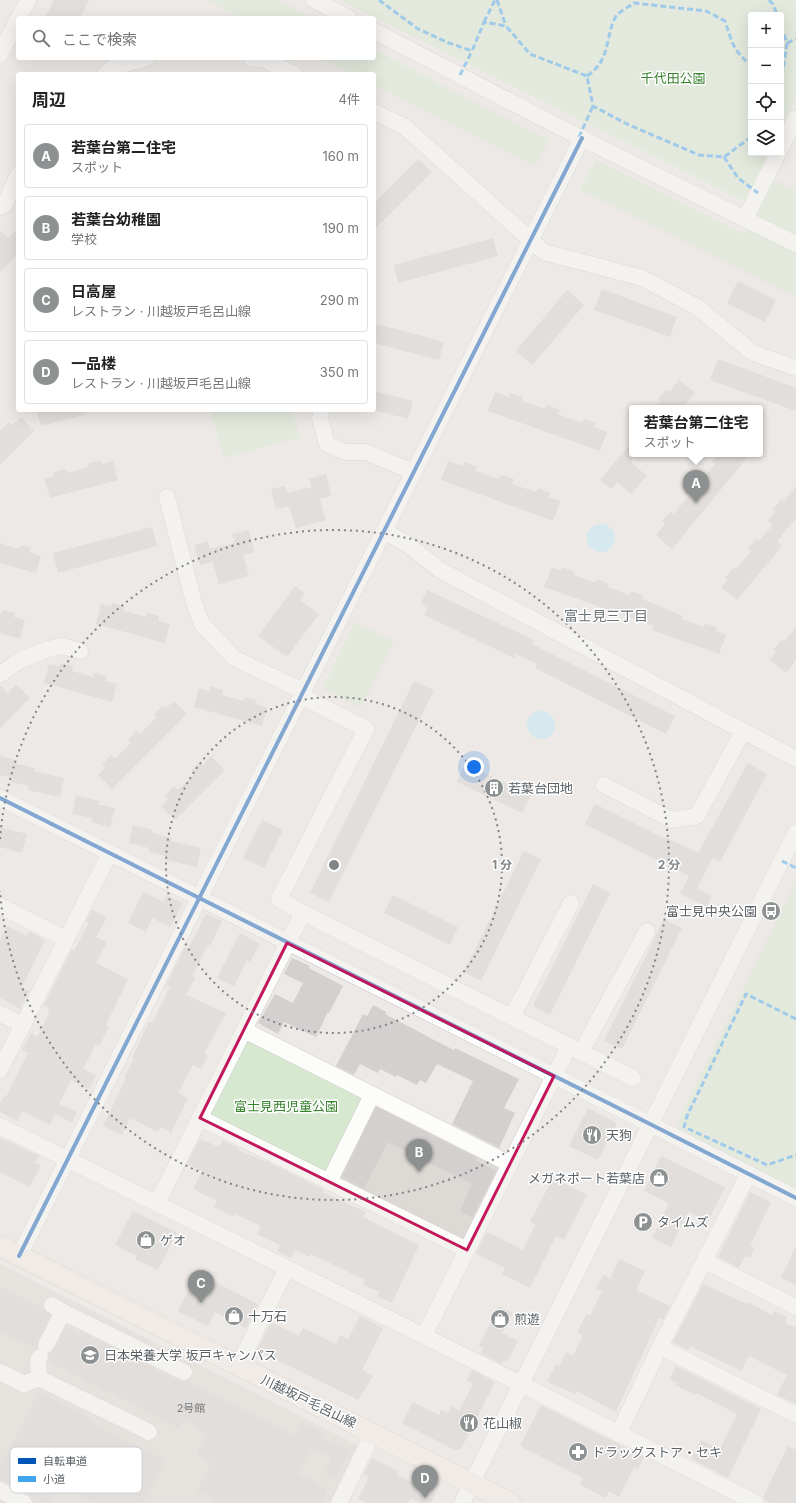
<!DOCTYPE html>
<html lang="ja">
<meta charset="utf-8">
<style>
:root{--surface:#fff;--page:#f6f6f6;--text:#222;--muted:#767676;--line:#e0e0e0;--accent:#8e9192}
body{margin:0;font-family:Inter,"Noto Sans JP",sans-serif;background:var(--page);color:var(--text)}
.controls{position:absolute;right:12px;top:12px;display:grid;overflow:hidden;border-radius:4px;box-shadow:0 4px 16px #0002}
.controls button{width:36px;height:36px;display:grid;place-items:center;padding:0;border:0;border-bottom:1px solid var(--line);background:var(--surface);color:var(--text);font:20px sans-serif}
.you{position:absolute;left:474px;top:767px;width:14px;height:14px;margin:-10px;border:3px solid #fff;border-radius:50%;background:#1a73e8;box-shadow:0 0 0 6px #1a73e833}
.badge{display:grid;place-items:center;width:26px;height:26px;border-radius:50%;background:var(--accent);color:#fff;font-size:13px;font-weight:700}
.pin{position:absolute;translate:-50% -33px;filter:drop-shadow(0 1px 2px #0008)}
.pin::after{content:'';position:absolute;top:21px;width:14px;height:12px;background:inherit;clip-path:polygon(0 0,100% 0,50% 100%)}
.popup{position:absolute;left:629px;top:405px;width:134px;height:52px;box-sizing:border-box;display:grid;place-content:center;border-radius:4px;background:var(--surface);filter:drop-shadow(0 1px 3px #0005);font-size:13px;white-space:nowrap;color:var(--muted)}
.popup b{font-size:15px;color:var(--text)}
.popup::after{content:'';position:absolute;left:50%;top:100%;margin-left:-8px;border:8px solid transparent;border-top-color:var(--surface)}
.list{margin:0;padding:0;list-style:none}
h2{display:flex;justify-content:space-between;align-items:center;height:52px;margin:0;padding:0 16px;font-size:17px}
h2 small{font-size:13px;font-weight:400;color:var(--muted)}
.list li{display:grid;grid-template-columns:26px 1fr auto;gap:12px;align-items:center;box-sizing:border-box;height:64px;margin:0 8px 8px;padding:0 8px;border:1px solid var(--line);border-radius:4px}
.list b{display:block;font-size:15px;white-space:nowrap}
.list p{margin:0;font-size:13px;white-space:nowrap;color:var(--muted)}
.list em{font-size:13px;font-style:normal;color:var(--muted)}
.icon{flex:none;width:22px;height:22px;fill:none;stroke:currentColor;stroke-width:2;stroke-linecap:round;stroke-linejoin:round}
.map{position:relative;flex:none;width:796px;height:1503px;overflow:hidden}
.search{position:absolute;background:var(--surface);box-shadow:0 4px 16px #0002;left:16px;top:16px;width:360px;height:44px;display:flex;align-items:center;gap:10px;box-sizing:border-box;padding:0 14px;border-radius:4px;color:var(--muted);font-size:15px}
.panel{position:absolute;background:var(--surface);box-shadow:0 4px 16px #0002;left:16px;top:72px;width:360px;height:340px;border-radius:4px}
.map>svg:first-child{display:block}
</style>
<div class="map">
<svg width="796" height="1503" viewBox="0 0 796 1503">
<rect width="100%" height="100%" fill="#ece9e6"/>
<g fill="#ddd9d4">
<polygon points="375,1103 500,1165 462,1241 337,1179"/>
<polygon points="0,1264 359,1446 331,1503 0,1503"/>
</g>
<g fill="#d7e8d0">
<polygon points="208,0 277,0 312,18 243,18"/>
<polygon points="340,0 796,0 796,96 781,127 781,15 751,15 751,153 769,153 745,201"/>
<polygon points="374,50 549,140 535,166 374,85 374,74 353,74 322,58 374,58"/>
<polygon points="596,160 744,234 772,179 796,191 796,297 580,190"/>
<polygon points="210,410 292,410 300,437 224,458"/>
<polygon points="355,622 394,641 361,708 323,689"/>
<polygon points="796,881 796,1188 707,1145 677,1128 680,1117"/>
<polygon points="244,1030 372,1095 329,1182 200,1118"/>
</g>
<g fill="#b9e8f8">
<circle cx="601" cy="538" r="14"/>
<circle cx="541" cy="725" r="14"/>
</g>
<g fill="#d3d0cf">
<polygon points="54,0 89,0 80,18 45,18"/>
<polygon points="418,159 432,172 374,230 374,203"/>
<polygon points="18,228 18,254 0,272 0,230 8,238"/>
<polygon points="493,238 498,256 398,283 394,265"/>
<polygon points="738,281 776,300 765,322 727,303"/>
<polygon points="602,289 677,317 670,337 594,310"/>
<polygon points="567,290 584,305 532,365 516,351"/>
<polygon points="377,324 444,342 439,360 374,343 374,337"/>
<polygon points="718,359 796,388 796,411 710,380"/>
<polygon points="679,380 695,393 683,408 656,408 661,402 658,399 666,390 669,392"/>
<polygon points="374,391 413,401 408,419 374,410"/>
<polygon points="495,392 509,397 510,393 523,397 522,401 545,409 547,405 560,410 558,414 582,423 584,419 596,423 594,427 607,432 600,451 488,411"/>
<polygon points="36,410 86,410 87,414 41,426"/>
<polygon points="21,417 34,431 0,465 0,431 9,422 12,425"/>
<polygon points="632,442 632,463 647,476 631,494 617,482 611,489 600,480"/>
<polygon points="718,454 750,454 672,549 656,535 665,524 662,521 671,511 674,514 690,494 686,492 695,481 699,483 715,464 712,461"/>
<polygon points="100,460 102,464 113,461 118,480 50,498 44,479 54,476 53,472 66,469 68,473 89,467 88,463"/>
<polygon points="448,461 463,466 464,462 477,467 475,471 499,479 500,475 514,479 512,484 536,492 538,488 550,493 548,497 560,501 553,521 441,480"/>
<polygon points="326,474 331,496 320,499 326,520 296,528 289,506 276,509 271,489 285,486 287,493 312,487 309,479"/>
<polygon points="796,486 796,518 777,541 782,546 737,600 721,587 728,580 725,578 734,567 736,569 751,551 748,549 756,539 759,541 773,525 768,521 775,512 773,509 782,499 784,501"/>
<polygon points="152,527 157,546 58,573 53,553"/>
<polygon points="249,530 254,552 243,555 249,576 219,584 213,562 200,565 194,545 208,541 210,549 235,543 232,534"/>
<polygon points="0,543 19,549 20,545 31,547 29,552 41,556 36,573 0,563"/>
<polygon points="552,567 561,571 562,567 575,572 574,575 596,583 597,579 609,584 608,587 629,595 631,591 643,595 642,599 683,616 682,619 704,627 705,623 717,628 716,631 726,635 719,654 652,630 654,626 544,587"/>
<polygon points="295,586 305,593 300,600 319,614 287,657 258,636"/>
<polygon points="427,590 534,640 532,644 675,716 666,734 535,668 537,664 516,654 514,658 424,615 428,606 421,603"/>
<polygon points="112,603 125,606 124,611 146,617 147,613 159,616 158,621 170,624 165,643 96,624 101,604 111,607"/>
<polygon points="3,610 15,613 14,617 25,620 20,639 0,633 0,613 2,614"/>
<polygon points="796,627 796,660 786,673 770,660 776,652 773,650 782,640 784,642"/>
<polygon points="60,663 73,666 72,671 93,677 95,673 107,676 105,681 117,684 112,702 44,683 49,664 59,667"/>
<polygon points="414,681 434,690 329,902 310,893"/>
<polygon points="16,684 30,698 0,728 0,685 8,693"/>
<polygon points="210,686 223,690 222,695 244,701 245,697 257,700 256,704 267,708 262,726 194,707 199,688 209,691"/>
<polygon points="174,701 187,714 112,789 98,775 105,768 102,765 111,755 115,759 131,743 128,740 136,731 140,734 157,717 154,714 162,706 165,709"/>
<polygon points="0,756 16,760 15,763 35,768 34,771 64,778 60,797 28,790 29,786 11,782 12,778 0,775"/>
<polygon points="211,756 225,770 175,820 161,806 168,799 165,796 174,786 178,790 194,774 191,771 200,762 203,765"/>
<polygon points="748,763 767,774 720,862 712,858 697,889 712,896 707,907 680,894 689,876 585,824 595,804 666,839 667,838 698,853"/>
<polygon points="465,764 531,795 522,813 457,782"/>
<polygon points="76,796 100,801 97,804 115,808 110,827 91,822 92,818 72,814"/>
<polygon points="262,820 283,830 264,868 243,858"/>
<polygon points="133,825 153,830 152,833 172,838 171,841 201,848 197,867 165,860 166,856 148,852 149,848 129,843"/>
<polygon points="0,827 27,834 22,853 0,847"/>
<polygon points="524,851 541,859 481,981 464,972"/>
<polygon points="593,884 610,893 550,1015 533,1006"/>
<polygon points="143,892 164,902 166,895 183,903 171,927 152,918 146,932 128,923"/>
<polygon points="393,895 458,927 450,945 384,913"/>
<polygon points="92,910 107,917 96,937 107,942 96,963 128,979 106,1025 109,1027 99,1046 96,1044 83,1069 96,1076 89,1089 71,1080 59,1104 77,1112 72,1123 55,1114 50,1125 22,1111 17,1121 0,1112 0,1103 4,1096 6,1097 28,1053 22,1050 31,1033 37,1037 49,1013 48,1012 49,1008 44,1005 72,949 74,951 89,922 86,921"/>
<polygon points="206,914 222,921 210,946 208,944 192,976 195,978 186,995 226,1013 204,1054 208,1056 201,1069 193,1065 178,1093 188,1098 171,1133 161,1127 158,1132 130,1118 122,1135 103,1126 126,1078 124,1077 134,1059 132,1058 140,1041 149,1022 152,1023 170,987 166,985 185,947 188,949"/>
<polygon points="664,919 682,928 622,1049 604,1041"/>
<polygon points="7,926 27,936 29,932 45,940 22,987 29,991 20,1009 0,998 0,940"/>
<polygon points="240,933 260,944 250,962 247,960 234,986 217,978"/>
<polygon points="292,958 310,966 309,968 343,986 329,1013 328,1012 316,1037 284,1022 278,1034 258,1023 275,994 293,1003 303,983 284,974"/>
<polygon points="373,1005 386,1012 385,1014 436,1041 454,1050 455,1048 519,1079 504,1108 515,1113 499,1148 452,1124 473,1081 437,1064 426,1083 420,1080 417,1085 397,1075 396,1077 380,1069 378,1073 360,1064 354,1075 336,1066 363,1014 367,1016"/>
<polygon points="376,1107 477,1158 475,1160 496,1171 472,1217 460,1211 472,1184 388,1142 364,1188 342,1177"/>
<polygon points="588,1108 617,1123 598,1160 569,1146"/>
<polygon points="0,1138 39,1156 35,1163 41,1166 29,1187 0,1172"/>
<polygon points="200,1139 219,1147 223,1140 238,1148 237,1149 266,1162 266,1161 324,1190 323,1192 366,1212 363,1217 419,1245 392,1303 377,1296 379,1292 363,1285 365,1280 311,1254 309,1257 295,1250 291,1258 277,1251 280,1245 257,1234 261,1226 235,1214 234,1217 214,1207 217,1201 193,1189 202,1171 187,1164"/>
<polygon points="661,1156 725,1187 708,1222 688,1212 671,1247 652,1238 669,1203 644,1191"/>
<polygon points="553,1178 587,1195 564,1240 556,1236 530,1288 502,1274 505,1268 476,1254 487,1232 523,1250 535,1225 530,1222"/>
<polygon points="750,1192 771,1202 750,1246 754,1248 750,1258 745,1256 739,1268 718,1257"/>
<polygon points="133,1211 177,1233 158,1270 135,1259 137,1256 115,1245"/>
<polygon points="796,1246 796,1285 781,1278"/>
<polygon points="619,1259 645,1271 636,1290 670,1306 663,1320 659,1318 616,1412 577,1391 576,1394 547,1382 556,1364 559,1366 566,1352 573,1356 583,1335 577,1332 587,1314 590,1316 602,1291 596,1289 603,1275 610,1279"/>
<polygon points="197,1273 258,1304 246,1328 215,1312 208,1326 178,1311"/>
<polygon points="703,1284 747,1304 748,1302 772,1315 774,1311 787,1317 785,1323 796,1328 796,1404 777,1395 787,1375 749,1356 741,1371 690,1346 688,1350 673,1342"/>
<polygon points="0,1286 43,1308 51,1315 38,1341 37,1348 35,1349 35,1348 0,1331"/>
<polygon points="499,1306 512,1313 502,1333 518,1341 507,1362 504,1360 502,1364 481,1353 483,1348 479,1346"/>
<polygon points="360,1316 383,1328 362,1370 373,1376 358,1400 257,1350 271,1322 299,1336 303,1328 336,1344 340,1335 348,1339"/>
<polygon points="66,1327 79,1334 81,1331 180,1381 186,1381 295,1436 302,1422 323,1433 321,1437 350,1451 335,1479 324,1473 332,1458 311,1448 298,1473 327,1489 320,1503 213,1503 215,1500 197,1491 211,1462 196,1454 206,1434 184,1420 179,1428 168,1423 110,1392 109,1394 49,1361 49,1354 54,1349"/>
<polygon points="676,1366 761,1409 728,1478 691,1459 701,1440 720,1449 737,1414 696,1393 695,1395 675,1385 677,1383 670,1379"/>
<polygon points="472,1370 495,1382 461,1449 455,1450 402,1423 413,1402 439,1415 441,1410 448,1413 451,1406 459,1411 473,1384 467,1381"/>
<polygon points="39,1392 93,1420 91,1423 165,1460 143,1503 97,1503 59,1484 49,1503 45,1503 0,1479 0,1467"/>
<polygon points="541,1405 644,1457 638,1469 634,1467 619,1497 609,1491 606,1498 580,1485 583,1478 520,1446"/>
<polygon points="788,1446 796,1450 796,1503 770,1503 765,1500 763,1497"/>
<polygon points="372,1458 398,1471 396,1474 414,1484 416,1480 433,1488 435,1495 431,1503 420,1503 411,1498 408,1503 366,1503 358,1499 369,1477 364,1474"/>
</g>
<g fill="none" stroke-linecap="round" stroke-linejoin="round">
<defs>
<g id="minor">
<polyline points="314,0 349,18"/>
<polyline points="19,18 28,0"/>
<polyline points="374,31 573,134 796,244"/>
<polyline points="0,55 18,19"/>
<polyline points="251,58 265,60 294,74"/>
<polyline points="105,74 113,67 147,58"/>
<polyline points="374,112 405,127 544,252 642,278 697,307 753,353 796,368"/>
<polyline points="781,147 796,118"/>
<polyline points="0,207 5,204 18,175"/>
<polyline points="745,219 778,153"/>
<polyline points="322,410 320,418 327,444 345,452 366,452 413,472"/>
<polyline points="167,497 194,603 202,624 234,658 303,691"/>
<polyline points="384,531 407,544 440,570 796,759"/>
<polyline points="0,675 17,662 48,649 62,646 80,651"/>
<polyline points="604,785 672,820 697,816 743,731"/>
<polyline points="0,798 650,1124 796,1198"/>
<polyline points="0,906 66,939"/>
<polyline points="303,913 633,1078"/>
<polyline points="0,1014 23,1025"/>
<polyline points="512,1017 571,903"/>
<polyline points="244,1030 510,1164"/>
<polyline points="581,1052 647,931"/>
<polyline points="0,1070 110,853"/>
<polyline points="200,1118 467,1250"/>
<polyline points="0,1126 521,1384 756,1503"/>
<polyline points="329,1182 372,1095"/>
<polyline points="157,1203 303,913 279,899 366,729 301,696"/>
<polyline points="19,1256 582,138"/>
<polyline points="704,1261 796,1307"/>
<polyline points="52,1305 63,1312 184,1372"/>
<polyline points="424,1336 569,1046"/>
<polyline points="46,1345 63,1312"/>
<polyline points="660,1347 796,1415"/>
<polyline points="238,1366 287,1268"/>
<polyline points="0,1372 24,1384 39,1378 149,1432"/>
<polyline points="39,1378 38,1361 40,1357"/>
<polyline points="618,1434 660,1347 748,1175"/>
<polyline points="0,1490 24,1503"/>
<polyline points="339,1503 373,1433"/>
<polyline points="462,1503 796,832"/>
</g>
<polyline id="major" points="0,1246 511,1503"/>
</defs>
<use href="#minor" stroke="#c8c8c8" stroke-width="17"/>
<use href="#major" stroke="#d5c5b2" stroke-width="21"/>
<use href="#minor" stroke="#fcfcfb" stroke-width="16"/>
<use href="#major" stroke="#f3eee7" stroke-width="20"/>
<g stroke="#40a5ee" stroke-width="3" stroke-dasharray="6 3" stroke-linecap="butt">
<polyline points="379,0 418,29 449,43 472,51 484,22 506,26 530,54 587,76 593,106 627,124 699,155 724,157 751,137"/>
<polyline points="497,0 506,26"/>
<polyline points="769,0 773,4 777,15"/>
<polyline points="484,22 495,0"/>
<polyline points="781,26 787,43 781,84"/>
<polyline points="787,43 796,39"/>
<polyline points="460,75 472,51"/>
<path d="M 587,76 C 612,59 604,38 616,16 C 620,11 629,7 634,3 L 706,11 L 725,21 C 732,42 733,51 751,65"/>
<polyline points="579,137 593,106"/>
<polyline points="724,157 738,178 758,193"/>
<polyline points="782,861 796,868"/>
<polyline points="796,1019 746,994 687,1116 684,1127 767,1165 796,1155"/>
</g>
<defs>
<g id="cycleway">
<polyline points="0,798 650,1124 796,1198"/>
<polyline points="19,1256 582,138"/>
</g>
</defs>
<use href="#cycleway" stroke="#fff" stroke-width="6"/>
<use href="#cycleway" stroke="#0057b8" stroke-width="4"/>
</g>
<path d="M0 0H796V1503H0ZM 287,943 L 554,1076 L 467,1250 L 200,1118 Z" fill="#ece9e6" fill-opacity=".55" fill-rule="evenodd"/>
<path fill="none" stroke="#c2185b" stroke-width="3" stroke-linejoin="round" d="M 287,943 L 554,1076 L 467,1250 L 200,1118 Z"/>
<g fill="none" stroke="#818587" stroke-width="2" stroke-dasharray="2 4">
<circle cx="334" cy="865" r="168"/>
<path d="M0 839A335 335 0 1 1 0 891"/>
</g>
<defs>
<symbol id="building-disc" viewBox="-11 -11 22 22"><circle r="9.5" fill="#8e9192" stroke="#fff"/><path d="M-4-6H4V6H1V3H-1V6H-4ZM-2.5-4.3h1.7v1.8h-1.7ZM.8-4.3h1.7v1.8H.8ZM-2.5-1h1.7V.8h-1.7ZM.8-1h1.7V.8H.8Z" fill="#fff"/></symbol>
<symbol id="bus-disc" viewBox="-11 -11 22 22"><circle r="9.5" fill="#8e9192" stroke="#fff"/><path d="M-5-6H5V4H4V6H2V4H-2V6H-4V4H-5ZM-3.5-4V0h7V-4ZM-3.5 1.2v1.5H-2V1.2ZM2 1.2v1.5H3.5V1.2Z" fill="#fff"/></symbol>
<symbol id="restaurant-disc" viewBox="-11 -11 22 22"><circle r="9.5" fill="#8e9192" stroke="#fff"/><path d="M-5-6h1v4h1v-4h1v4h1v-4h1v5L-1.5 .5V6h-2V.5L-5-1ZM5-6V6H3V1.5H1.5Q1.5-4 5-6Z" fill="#fff"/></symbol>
<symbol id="shop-disc" viewBox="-11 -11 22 22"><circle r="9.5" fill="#8e9192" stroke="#fff"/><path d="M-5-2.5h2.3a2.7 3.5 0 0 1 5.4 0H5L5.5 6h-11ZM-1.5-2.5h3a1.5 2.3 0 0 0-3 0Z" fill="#fff"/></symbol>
<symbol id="parking-disc" viewBox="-11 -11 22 22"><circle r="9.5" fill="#8e9192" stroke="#fff"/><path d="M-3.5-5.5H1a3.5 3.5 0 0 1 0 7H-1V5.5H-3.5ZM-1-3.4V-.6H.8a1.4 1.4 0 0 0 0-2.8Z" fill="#fff"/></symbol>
<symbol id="university-disc" viewBox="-11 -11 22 22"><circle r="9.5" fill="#8e9192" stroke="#fff"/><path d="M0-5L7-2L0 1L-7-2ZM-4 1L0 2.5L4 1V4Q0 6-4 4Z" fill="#fff"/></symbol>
<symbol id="pharmacy-disc" viewBox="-11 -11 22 22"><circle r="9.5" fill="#8e9192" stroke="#fff"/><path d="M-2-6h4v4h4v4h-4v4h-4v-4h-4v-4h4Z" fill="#fff"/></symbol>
</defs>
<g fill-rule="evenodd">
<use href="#building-disc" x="483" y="777" width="22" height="22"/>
<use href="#bus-disc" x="760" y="900" width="22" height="22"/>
<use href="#restaurant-disc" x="581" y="1124" width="22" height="22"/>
<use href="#shop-disc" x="648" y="1167" width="22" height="22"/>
<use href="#parking-disc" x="632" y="1211" width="22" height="22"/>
<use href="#shop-disc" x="135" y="1229" width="22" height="22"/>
<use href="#shop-disc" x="223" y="1305" width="22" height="22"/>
<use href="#shop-disc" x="489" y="1308" width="22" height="22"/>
<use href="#university-disc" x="79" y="1344" width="22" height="22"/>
<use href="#restaurant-disc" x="458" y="1412" width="22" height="22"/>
<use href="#pharmacy-disc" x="567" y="1441" width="22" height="22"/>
</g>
<g text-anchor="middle" stroke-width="3" stroke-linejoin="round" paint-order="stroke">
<g font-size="11" fill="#7a7e80">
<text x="191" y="1412">2号館</text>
</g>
<g font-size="13" fill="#39822e" stroke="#fff">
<text x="673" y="83">千代田公園</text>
<text x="286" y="1111">富士見西児童公園</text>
</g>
<g font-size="13" fill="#5b6165" stroke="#fff" text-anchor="start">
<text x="508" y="793">若葉台団地</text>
<text x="757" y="916" text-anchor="end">富士見中央公園</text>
<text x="606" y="1140">天狗</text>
<text x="645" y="1183" text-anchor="end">メガネポート若葉店</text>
<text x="657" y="1227">タイムズ</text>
<text x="160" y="1245">ゲオ</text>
<text x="248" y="1321">十万石</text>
<text x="514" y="1324">煎遊</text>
<text x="104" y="1360">日本栄養大学 坂戸キャンパス</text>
<text x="483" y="1428">花山椒</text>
<text x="592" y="1457">ドラッグストア・セキ</text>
</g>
<g font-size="13" fill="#5b6165" stroke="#fff">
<text transform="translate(309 1401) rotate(26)" y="5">川越坂戸毛呂山線</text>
</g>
<g font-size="14" fill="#6c7377" stroke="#fff">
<text x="606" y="621">富士見三丁目</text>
</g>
</g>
<rect x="10" y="1447" width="132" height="46" rx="6" fill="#fff" stroke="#ced0d1" stroke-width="1"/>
<rect x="18" y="1458" width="18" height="6" fill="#0057b8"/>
<rect x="18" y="1476" width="18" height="6" fill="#40a5ee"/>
<g font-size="11" fill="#5b6165">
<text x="43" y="1465">自転車道</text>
<text x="43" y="1483">小道</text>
</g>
<circle cx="334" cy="865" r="6" fill="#818587" stroke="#fff" stroke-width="2"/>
<g font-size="12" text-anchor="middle" font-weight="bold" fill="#818587" stroke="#fff" stroke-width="3" stroke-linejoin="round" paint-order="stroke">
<text x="502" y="869">1 分</text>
<text x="669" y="869">2 分</text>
</g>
</svg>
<div class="controls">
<button>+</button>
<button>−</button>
<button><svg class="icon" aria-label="locate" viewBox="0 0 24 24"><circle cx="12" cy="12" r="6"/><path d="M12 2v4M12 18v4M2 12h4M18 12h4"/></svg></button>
<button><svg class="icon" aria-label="layers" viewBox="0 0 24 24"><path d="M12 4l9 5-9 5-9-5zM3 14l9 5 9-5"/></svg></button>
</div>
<div class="you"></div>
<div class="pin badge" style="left:696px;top:503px">A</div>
<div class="popup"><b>若葉台第二住宅</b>スポット</div>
<div class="pin badge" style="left:419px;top:1172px">B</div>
<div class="pin badge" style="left:201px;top:1303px">C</div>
<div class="pin badge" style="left:425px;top:1498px">D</div>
<div class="search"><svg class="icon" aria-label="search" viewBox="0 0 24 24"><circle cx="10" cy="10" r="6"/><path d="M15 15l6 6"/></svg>ここで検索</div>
<section class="panel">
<h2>周辺<small>4件</small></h2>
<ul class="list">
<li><span class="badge">A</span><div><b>若葉台第二住宅</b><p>スポット</p></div><em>160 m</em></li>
<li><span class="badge">B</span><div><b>若葉台幼稚園</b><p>学校</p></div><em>190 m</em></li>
<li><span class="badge">C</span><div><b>日高屋</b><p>レストラン · 川越坂戸毛呂山線</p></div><em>290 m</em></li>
<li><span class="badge">D</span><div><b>一品楼</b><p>レストラン · 川越坂戸毛呂山線</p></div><em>350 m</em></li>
</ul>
</section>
</div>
